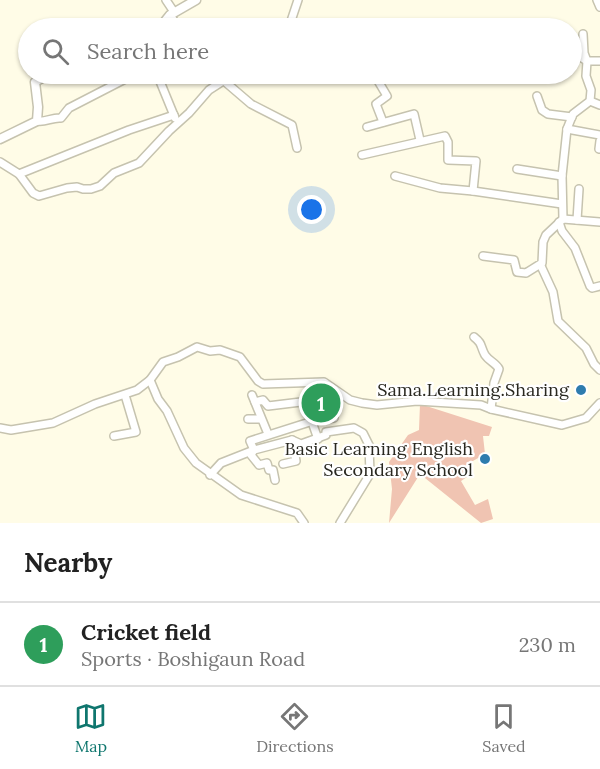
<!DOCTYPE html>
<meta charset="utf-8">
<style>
:root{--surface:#fff;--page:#f6f6f6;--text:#222;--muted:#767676;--line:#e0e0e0;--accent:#0f766e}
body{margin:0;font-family:Lora,serif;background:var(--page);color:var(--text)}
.you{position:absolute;left:312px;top:210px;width:21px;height:21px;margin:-15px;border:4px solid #fff;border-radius:50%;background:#1a73e8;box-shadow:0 0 0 9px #1a73e833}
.badge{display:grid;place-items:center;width:39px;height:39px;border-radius:50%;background:var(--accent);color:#fff;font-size:20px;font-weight:700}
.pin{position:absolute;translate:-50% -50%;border:3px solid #fff;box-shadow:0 2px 6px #0006}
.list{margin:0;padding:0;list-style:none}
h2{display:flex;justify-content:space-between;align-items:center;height:78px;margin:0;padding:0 24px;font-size:26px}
h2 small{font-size:20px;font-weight:400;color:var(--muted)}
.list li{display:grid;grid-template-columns:39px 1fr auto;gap:18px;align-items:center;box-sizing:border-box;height:84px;padding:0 24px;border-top:2px solid var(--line)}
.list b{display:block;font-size:22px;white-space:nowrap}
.list p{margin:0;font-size:20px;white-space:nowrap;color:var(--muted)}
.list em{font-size:20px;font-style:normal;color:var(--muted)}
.icon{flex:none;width:33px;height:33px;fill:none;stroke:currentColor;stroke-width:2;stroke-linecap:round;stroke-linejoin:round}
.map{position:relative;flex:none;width:600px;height:523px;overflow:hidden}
.search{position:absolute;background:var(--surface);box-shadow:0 2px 4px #0004;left:18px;right:18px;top:18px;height:66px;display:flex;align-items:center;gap:15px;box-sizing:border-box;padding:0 21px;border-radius:33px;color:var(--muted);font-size:22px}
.sheet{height:162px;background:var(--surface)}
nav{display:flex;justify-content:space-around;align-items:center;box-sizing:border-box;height:84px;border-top:2px solid var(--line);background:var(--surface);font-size:16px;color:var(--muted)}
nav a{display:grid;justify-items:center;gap:3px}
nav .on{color:var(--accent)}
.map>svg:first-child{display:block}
</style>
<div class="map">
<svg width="600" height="523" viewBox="0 0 600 523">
<rect width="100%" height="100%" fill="#fffce7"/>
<polygon fill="#f0c4b2" points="420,404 492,427 489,436 483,436 485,454 466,465 470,475 461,481 475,505 488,499 493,519 481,523 420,474 389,523 392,489 389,462 408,435 419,430"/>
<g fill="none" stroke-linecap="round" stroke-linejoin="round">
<defs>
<g id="minor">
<polyline points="166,0 174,12"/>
<polyline points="597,0 600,7"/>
<polyline points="170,15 179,28"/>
<polyline points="291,28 291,21 298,0"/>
<polyline points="397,28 401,25 406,27 430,23 437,28"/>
<polyline points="572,52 587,61 584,53 583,34"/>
<polyline points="157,74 175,118"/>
<polyline points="216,74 251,104 292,125 297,148"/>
<polyline points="318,74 337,79 354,74"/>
<polyline points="374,74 387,96 376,104 383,122"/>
<polyline points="537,96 542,110 548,114 572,117"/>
<polyline points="590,101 600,105"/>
<path d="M 37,121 C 45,123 52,117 61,118 L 69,108 L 135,74"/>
<polyline points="367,127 414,114 420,140"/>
<polyline points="567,129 600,135"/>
<polyline points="599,149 600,141"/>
<polyline points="362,155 445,136 448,142 448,160 476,161 473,191"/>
<polyline points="0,162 19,174 33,193 39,196 67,188 77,187 83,189 91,189 100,186 114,173 139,163 169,131 189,113 209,90 223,81 234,77 265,77 282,74"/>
<polyline points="517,169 562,176"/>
<polyline points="19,174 129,130 174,115"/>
<polyline points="395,176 440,188 473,191 562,204"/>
<polyline points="563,219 562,176 567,129 573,114 590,101 591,90 586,76 587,61 600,61"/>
<polyline points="577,220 579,189"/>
<polyline points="559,222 562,231 575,248 590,286 592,288 600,286"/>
<polyline points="483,256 514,260 517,272 526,273 542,263 543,242 546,235 563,219 600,222"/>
<polyline points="541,266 553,292 558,321 586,348 594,364 600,370"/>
<path d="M 474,337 C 483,344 480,346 485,355 C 489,361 496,363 499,369 L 494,383 L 491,409"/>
<polyline points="150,380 158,399 167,411 184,448 196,463 241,495 297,513 304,523"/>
<polyline points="252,395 268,434"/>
<polyline points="255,402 263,400 268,406 309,401 316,420"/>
<polyline points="248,419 261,419"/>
<polyline points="312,422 318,439"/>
<polyline points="0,428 11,430 53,423 95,404 137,390 150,380 163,362 178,357 197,347 210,351 220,350 240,357 258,381 263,384 324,382 350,400 362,403 377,405 417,401 481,405 491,409 562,425 586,418 600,403"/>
<polyline points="114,436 136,432 125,395"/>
<polyline points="283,464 296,461 292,440"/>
<polyline points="210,475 221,463 254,450 250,441 316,420 334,418"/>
<polyline points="275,480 273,470 269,470 267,463 259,465 251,455 254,450 292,440 301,444 326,435 326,432 354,428 363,433 369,445 370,474 340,523"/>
</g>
<g id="tertiary">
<polyline points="155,28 162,25 170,15 196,0"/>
<polyline points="0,139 37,121 38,107 35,82 49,74"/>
</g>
</defs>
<use href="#minor" stroke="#c6c3af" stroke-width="10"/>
<use href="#tertiary" stroke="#c6c3af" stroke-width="11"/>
<use href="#minor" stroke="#fff" stroke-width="7"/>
<use href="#tertiary" stroke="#fff" stroke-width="8"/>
</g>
<g fill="#2e7cae" stroke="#fff" stroke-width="2">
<circle cx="581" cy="390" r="6"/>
<circle cx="485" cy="459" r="6"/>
</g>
<g text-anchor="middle" stroke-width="4.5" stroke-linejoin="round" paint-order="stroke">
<g font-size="18" fill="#292820" stroke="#fff" text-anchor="end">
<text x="569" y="396">Sama.Learning.Sharing</text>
<text x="473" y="455">Basic Learning English<tspan x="473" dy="21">Secondary School</tspan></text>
</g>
</g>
</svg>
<div class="you"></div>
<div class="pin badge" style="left:321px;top:403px;background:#2e9e5b">1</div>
<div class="search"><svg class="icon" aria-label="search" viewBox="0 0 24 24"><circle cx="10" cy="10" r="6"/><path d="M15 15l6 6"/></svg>Search here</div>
</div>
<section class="sheet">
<h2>Nearby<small></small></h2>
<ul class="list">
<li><span class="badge" style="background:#2e9e5b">1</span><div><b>Cricket field</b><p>Sports · Boshigaun Road</p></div><em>230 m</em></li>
</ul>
</section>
<nav>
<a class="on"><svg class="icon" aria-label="map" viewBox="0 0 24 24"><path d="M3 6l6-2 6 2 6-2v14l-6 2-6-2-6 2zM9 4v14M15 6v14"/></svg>Map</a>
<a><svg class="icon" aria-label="directions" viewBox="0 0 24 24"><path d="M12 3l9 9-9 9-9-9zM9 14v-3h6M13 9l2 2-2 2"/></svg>Directions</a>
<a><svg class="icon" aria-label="saved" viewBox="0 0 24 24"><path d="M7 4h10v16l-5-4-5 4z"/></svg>Saved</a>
</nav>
